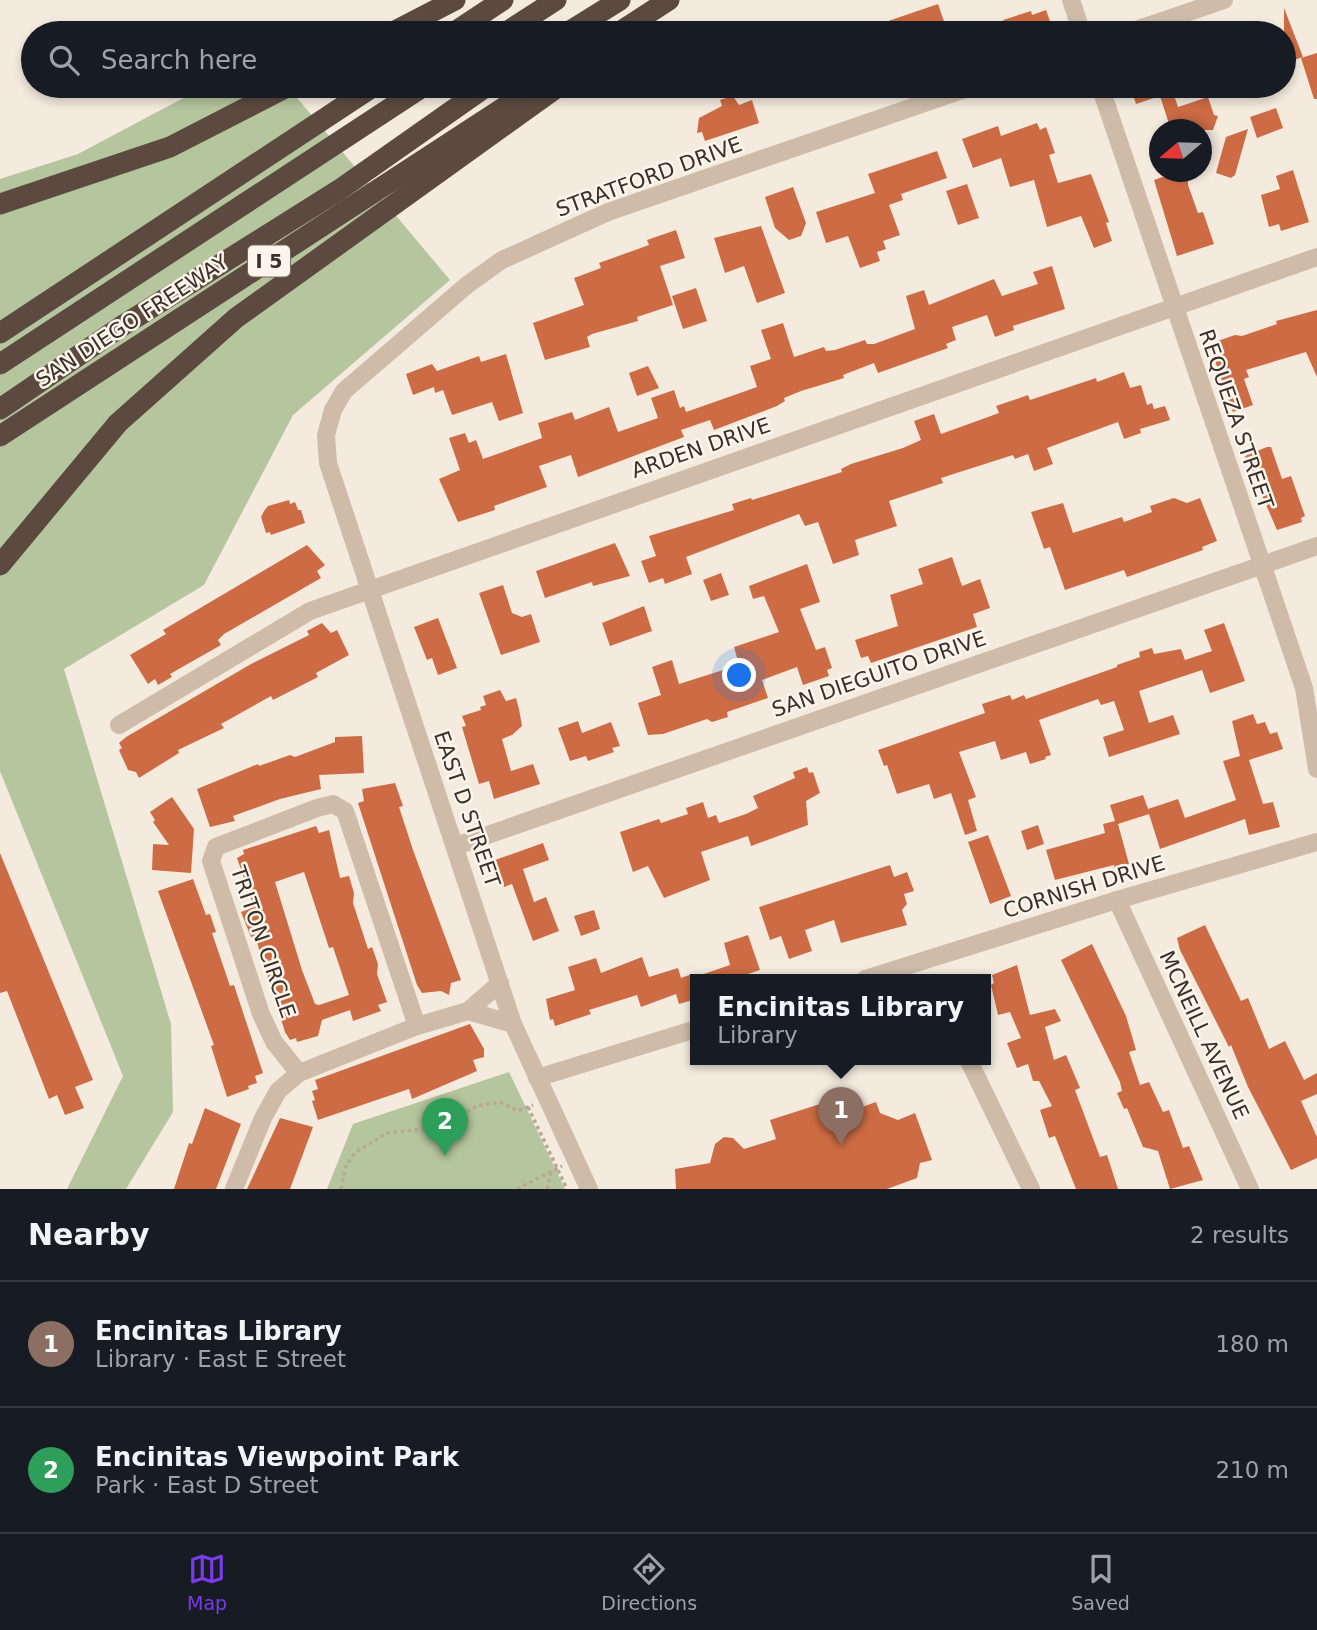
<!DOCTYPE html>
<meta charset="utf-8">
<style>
:root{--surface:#171b24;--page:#242831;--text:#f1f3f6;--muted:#9ea1a6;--line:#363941;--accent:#7c3aed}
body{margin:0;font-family:"DejaVu Sans",sans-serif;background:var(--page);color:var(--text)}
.compass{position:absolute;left:1149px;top:119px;width:63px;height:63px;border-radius:50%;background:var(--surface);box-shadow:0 4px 10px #0003;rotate:251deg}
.you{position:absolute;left:740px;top:676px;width:24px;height:24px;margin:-18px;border:5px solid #fff;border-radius:50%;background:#1a73e8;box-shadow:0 0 0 10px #1a73e833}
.badge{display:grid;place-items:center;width:46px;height:46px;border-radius:50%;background:var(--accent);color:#fff;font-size:23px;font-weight:700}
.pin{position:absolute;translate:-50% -58px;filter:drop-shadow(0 2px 4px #0008)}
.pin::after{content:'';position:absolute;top:37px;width:24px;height:21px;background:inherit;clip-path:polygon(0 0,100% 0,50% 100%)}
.popup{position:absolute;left:690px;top:974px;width:301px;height:91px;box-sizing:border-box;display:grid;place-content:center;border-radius:0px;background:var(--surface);filter:drop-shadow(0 2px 5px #0005);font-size:23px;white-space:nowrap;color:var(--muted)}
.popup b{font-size:26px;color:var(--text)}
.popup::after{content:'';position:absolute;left:50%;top:100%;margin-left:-14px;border:14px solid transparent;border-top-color:var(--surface)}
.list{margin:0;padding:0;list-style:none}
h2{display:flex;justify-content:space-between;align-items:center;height:91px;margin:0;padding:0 28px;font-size:30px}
h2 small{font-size:23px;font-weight:400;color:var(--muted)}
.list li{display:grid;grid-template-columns:46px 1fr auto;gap:21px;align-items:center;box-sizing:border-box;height:126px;padding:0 28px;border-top:2px solid var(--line)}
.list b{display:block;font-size:26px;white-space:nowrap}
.list p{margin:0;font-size:23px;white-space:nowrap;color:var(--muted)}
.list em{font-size:23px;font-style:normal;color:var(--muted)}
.icon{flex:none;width:38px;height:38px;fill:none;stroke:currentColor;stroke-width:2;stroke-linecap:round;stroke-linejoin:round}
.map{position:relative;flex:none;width:1317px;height:1189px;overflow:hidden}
.search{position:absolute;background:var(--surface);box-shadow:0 4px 10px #0003;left:21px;right:21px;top:21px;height:77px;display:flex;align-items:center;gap:18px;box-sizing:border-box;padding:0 24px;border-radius:38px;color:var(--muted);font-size:26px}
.sheet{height:343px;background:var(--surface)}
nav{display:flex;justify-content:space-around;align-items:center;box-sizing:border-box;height:98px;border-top:2px solid var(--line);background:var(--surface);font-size:19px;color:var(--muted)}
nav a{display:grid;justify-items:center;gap:4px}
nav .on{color:var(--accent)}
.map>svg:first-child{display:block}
</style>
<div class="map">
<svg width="1317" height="1189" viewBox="0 0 1317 1189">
<rect width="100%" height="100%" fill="#f4ebde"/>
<g fill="#b5c59d">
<polygon points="206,86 287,86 450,280 293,415 204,585 64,669 171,1024 173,1112 126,1189 67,1189 123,1076 0,771 0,179 78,154"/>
<polygon points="509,1072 565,1189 327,1189 353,1124"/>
</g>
<g fill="#cd6c44" fill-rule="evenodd">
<polygon points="938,4 948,33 859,33 859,31"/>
<polygon points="1284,8 1303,57 1284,63"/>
<polygon points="1046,10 1053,30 1043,33 1008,33 1003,20 1031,11 1032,15"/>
<polygon points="1317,53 1317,99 1314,99 1301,58"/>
<polygon points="1130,86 1183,86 1173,92 1178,107 1208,97 1214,115 1218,116 1213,130 1171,130 1160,96 1136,104"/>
<polygon points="733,96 739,105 752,100 759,123 705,141 702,132 697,133 699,118 722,106 720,100"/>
<polygon points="1276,108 1283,128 1257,138 1250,117"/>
<polygon points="1037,123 1040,130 1046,127 1055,153 1049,155 1058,183 1091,174 1109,222 1106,223 1112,241 1094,248 1081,216 1047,227 1034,180 1010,187 1001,158 973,168 962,139 998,126 1001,136"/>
<polygon points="1248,129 1235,175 1231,178 1216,173 1226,137"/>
<polygon points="937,151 947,178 901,194 903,200 889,205 900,235 883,241 886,249 877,252 880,261 860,268 848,236 826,243 816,212 875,193 868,174"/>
<polygon points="1293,170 1309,222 1281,231 1279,224 1269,227 1261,195 1280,189 1276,176"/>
<polygon points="1177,172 1188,172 1188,185 1198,213 1203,212 1214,244 1177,256 1154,180"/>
<polygon points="967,184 979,218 958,225 946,191"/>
<polygon points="793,187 806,223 801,236 789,240 775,228 765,197"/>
<polygon points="761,226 785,293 757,303 744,266 725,273 714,238"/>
<polygon points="676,230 685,258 660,266 673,305 637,317 638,321 592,334 587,337 590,347 545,360 533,323 584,305 574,278 601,268 599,263 649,245 647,240"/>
<polygon points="1052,266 1065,309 1013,326 1014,330 995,337 987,315 952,327 956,340 946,344 948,348 878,373 874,363 843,375 844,378 801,391 784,398 785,401 777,406 714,430 710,420 681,430 684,437 578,477 571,455 539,466 547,487 494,506 495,510 458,522 439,479 460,470 449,438 465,433 469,443 476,440 483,459 542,438 538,423 572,412 575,420 609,407 618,432 658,418 651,398 674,390 680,408 684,406 686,412 757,387 750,366 771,359 761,330 783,323 794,357 824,347 826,351 835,350 865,340 867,344 874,344 915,329 906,296 924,290 929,305 994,279 1002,296 1038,284 1033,272"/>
<polygon points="696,288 707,321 683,329 672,296"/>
<polygon points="1317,310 1317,377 1306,352 1246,370 1249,377 1244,379 1253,405 1233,412 1209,344 1235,335 1242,336 1277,324 1276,321"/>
<polygon points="506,354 523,413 499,421 492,402 452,415 443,390 435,393 434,387 413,395 406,374 432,364 437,371 479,356 481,362"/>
<polygon points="648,366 659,388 637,396 629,373"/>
<polygon points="1124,372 1130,388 1141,385 1147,405 1152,403 1154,409 1165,406 1170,420 1140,429 1141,433 1124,439 1118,422 1047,448 1053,464 1034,471 1028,454 1015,459 1013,455 941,478 943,483 889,501 897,526 855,540 859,555 833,564 818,522 805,526 799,514 686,557 692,574 665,584 663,578 649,583 641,561 656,556 649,536 734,510 732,504 751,498 752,500 842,472 841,469 851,464 903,448 921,440 914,421 934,414 941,434 999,413 996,406 1028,395 1030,400 1096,378 1097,382"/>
<polygon points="1267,447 1271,447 1282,479 1291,476 1305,516 1301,518 1302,522 1277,530 1245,456"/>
<polygon points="1174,498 1187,503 1200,498 1217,541 1202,547 1203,550 1127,577 1124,570 1065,590 1050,547 1044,549 1031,512 1063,503 1073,533 1122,517 1124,522 1152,512 1150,506"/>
<polygon points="289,500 290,504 295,502 298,510 301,510 305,523 271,535 270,532 266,533 261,517 264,511 268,506"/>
<polygon points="615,543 630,576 593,586 592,582 545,598 536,571"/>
<polygon points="307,545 325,565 317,571 321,578 224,634 218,640 221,645 170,674 172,677 158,685 155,679 148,684 130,655 166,634 163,630"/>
<polygon points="952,557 962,586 980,579 990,608 973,614 977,627 871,663 868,656 861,658 855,640 898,626 890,595 923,584 918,569"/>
<polygon points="807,564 820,602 800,609 816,650 825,647 832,668 827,670 829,676 803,685 797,667 762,680 768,698 727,712 728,717 712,722 707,719 663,734 648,735 638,703 661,695 652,667 672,660 679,684 739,665 734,647 779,632 764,596 753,599 749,586"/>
<polygon points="721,573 729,595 711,601 703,580"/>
<polygon points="503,585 512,613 522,617 531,614 540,642 501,655 479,593"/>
<polygon points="644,606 652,631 610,646 602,623"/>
<polygon points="438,618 457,668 438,675 432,658 427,660 414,627"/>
<polygon points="322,623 331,633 337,630 349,655 316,673 318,677 273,700 271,696 221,724 224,728 178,750 179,753 139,778 136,772 128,770 119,750 122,748 119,743 126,737 251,664 309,635 307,631"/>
<polygon points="1224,623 1245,681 1210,693 1202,670 1139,691 1149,723 1173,715 1180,734 1109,757 1103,737 1124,730 1114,701 1101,705 1098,699 1039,720 1051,755 1045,757 1046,759 1030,764 1026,752 1001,760 995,741 959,752 976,797 968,800 977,831 965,835 951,793 934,799 929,784 897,794 887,765 884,766 878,750 985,713 982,704 1010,695 1012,700 1024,695 1026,699 1117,667 1117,665 1140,657 1139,652 1152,648 1154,654 1181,649 1185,660 1212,651 1204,630"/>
<polygon points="500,690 506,701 516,698 519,709 522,726 512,735 502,739 511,771 533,764 540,784 494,799 489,781 479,784 462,727 466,726 462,716 481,710 480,707 486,705 483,696"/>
<polygon points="1253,714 1257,724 1265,722 1270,734 1277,732 1283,749 1249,760 1263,804 1273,802 1280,827 1249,835 1245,819 1160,849 1149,814 1118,824 1129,864 1115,868 1114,865 1055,880 1046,850 1105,833 1103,824 1115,821 1110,805 1143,795 1148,809 1178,799 1185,818 1236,800 1223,761 1240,756 1232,721"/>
<polygon points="578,721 582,733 611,722 620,746 612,748 614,752 588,761 586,756 570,761 558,728"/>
<polygon points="362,736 364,773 319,775 321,789 280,799 233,816 235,821 210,827 197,789 258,764 259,766 290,755 295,757 335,742 335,737"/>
<polygon points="807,767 809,773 813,772 820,793 806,801 808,825 751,846 748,836 701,852 710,880 664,898 648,866 633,872 620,832 659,819 661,823 688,814 686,808 703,802 708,818 716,815 719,823 746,814 758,808 753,796 795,778 793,772"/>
<polygon points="395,783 403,806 399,807 413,850 461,980 451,983 449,995 441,991 422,993 417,985 358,803 364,801 362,789"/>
<polygon points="172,797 194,829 191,873 152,870 153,844 169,845 153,822 155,820 150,812"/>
<polygon points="1038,825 1044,844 1027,850 1021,831"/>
<path d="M 316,826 L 319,833 L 329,830 L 340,878 L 349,876 L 354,893 L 353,903 L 368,949 L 372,947 L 378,964 L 377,974 L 387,1002 L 378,1005 L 381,1011 L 353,1021 L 350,1010 L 322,1020 L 318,1036 L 297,1042 L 296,1038 L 290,1040 L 285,1032 L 255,936 L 251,937 L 241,912 L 254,907 L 237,858 L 244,854 L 243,850 ZM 304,872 L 329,948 L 333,947 L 349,995 L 319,1005 L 315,1004 L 302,970 L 275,882 Z"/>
<polygon points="988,835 1011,896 990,904 968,842"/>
<polygon points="543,843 549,860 523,869 534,902 546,897 559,931 533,941 512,884 504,887 495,860"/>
<polygon points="0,853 93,1080 75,1087 84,1108 65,1115 57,1095 49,1099 7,991 0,993"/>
<polygon points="890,865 894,877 907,872 914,891 904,894 907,904 902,910 907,925 841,943 834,920 805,930 812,951 789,959 781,936 770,940 759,907"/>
<polygon points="193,879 206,915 210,914 216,932 212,933 230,986 234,985 263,1073 255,1076 257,1083 248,1086 249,1089 227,1097 211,1046 214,1045 158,891"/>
<polygon points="594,910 600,929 581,936 574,916"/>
<polygon points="1205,925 1241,1001 1248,998 1269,1049 1285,1041 1304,1080 1317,1073 1317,1094 1301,1101 1317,1137 1317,1158 1291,1170 1248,1087 1231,1045 1229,1047 1180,950 1177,938"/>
<polygon points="748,935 760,970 733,979 698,979 698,976 730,965 724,943"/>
<polygon points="1092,944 1126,1016 1136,1050 1129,1052 1140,1085 1149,1082 1163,1112 1169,1110 1183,1148 1189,1146 1203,1180 1170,1189 1158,1151 1143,1147 1127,1108 1124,1109 1117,1093 1122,1091 1120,1082 1061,960"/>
<polygon points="642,957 649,977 678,968 681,978 692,974 696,976 696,999 679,1004 676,994 641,1007 637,995 589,1010 591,1014 555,1026 553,1019 550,1020 546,999 575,990 568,967 596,958 601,973"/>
<polygon points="1017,965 1030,1015 1055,1009 1061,1021 1045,1027 1054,1060 1066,1055 1080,1088 1075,1090 1100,1157 1107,1155 1118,1189 1076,1189 1055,1136 1049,1138 1040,1110 1052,1106 1039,1081 1033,1081 1028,1064 1017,1068 1007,1043 1021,1038 1010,1012 998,1015 991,985 994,983 992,975"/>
<polygon points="470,1024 484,1049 484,1057 473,1060 477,1071 412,1099 409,1089 318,1120 312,1101 315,1100 312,1091 318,1089 315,1080"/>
<polygon points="876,1102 880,1113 898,1120 915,1113 932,1160 920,1163 917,1178 887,1189 676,1189 675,1169 710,1163 715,1144 724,1137 733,1138 744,1149 776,1139 770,1120 820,1104 825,1120"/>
<polygon points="205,1108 241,1124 216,1189 174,1189 189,1143 192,1144"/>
<polygon points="280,1118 313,1127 290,1189 247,1189"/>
</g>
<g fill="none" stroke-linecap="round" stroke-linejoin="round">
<g stroke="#baa693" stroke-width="3.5" stroke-dasharray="3.5 3.5" stroke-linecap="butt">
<polyline points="528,1107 567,1189"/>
<polyline points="341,1189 346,1165 356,1152 387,1133 425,1129 455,1119 477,1106 500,1102 518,1111 533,1105"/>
<polyline points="517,1189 562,1166"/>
<polyline points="547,1189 551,1172"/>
</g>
<g stroke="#cebca9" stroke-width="18">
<polyline points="1127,33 1224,0"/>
<polyline points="119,725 310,611 1317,257"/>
<polyline points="456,846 1317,546"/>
<polyline points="1117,900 1250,1189"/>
<polyline points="468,1011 513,1024"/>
<polyline points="299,1073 274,1042 261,1014 211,861 216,847 317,808 333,804 345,811 417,1026"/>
<polyline points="234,1189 263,1118 278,1091 299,1073 417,1026 468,1011 500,983"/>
</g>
<g stroke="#cebca9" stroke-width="18">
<polyline points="1071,0 1082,33"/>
<polyline points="1100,86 1304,688 1317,769"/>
<polyline points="865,979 1117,900 1317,842"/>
<polyline points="968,1059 1031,1189"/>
<polyline points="537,1078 696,1029"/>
<polyline points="589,1189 513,1024 328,463 326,435 333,410 344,391 467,285 502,260 608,212 974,86"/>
</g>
<g stroke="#5c4a40" stroke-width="21">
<polyline points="391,33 455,0"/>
<polyline points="453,33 503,0"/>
<polyline points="505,33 556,0"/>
<polyline points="567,33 620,0"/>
<polyline points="618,33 669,0"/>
<polyline points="0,204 170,147 289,86"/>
<polyline points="0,333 374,86"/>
<polyline points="0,364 424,86"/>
<polyline points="0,409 122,326 339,190 487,86"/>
<polyline points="0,436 523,95"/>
<polyline points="0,565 118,423 236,318 559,86"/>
</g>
</g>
<g text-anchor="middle" stroke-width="5" stroke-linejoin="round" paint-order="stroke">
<rect fill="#fbf5eb" stroke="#746b63" stroke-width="2" x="248" y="245.5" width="42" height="31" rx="5"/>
<g font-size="19" font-weight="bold" fill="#3a3029">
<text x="269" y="268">I 5</text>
</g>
<g font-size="21" fill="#3a3029" stroke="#fbf5eb">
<text transform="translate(649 177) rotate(-20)" y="7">STRATFORD DRIVE</text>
<text transform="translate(132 321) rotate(-33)" y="7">SAN DIEGO FREEWAY</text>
<text transform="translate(1236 419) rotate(71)" y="7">REQUEZA STREET</text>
<text transform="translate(701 448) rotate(-19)" y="7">ARDEN DRIVE</text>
<text transform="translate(879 674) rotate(-19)" y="7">SAN DIEGUITO DRIVE</text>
<text transform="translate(467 809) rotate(71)" y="7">EAST D STREET</text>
<text transform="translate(1084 887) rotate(-17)" y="7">CORNISH DRIVE</text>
<text transform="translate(263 942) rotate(71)" y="7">TRITON CIRCLE</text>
<text transform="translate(1204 1035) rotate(65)" y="7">MCNEILL AVENUE</text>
</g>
</g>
</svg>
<svg class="compass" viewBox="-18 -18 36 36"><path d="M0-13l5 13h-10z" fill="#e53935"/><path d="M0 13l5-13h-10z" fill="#9ea1a6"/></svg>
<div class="you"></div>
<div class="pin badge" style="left:841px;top:1145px;background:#8d6e63">1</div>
<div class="popup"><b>Encinitas Library</b>Library</div>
<div class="pin badge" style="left:445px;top:1156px;background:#2e9e5b">2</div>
<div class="search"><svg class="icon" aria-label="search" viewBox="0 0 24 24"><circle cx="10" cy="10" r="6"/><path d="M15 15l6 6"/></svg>Search here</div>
</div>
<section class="sheet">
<h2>Nearby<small>2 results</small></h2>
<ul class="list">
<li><span class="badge" style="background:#8d6e63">1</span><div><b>Encinitas Library</b><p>Library · East E Street</p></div><em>180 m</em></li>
<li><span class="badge" style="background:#2e9e5b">2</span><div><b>Encinitas Viewpoint Park</b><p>Park · East D Street</p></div><em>210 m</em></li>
</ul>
</section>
<nav>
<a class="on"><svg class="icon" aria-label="map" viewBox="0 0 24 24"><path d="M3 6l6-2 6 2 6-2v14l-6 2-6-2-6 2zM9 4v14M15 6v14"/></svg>Map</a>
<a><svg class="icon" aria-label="directions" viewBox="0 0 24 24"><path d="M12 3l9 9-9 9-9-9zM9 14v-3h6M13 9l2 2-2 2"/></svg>Directions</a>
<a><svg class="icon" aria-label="saved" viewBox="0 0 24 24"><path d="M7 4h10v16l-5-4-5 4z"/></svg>Saved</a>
</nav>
